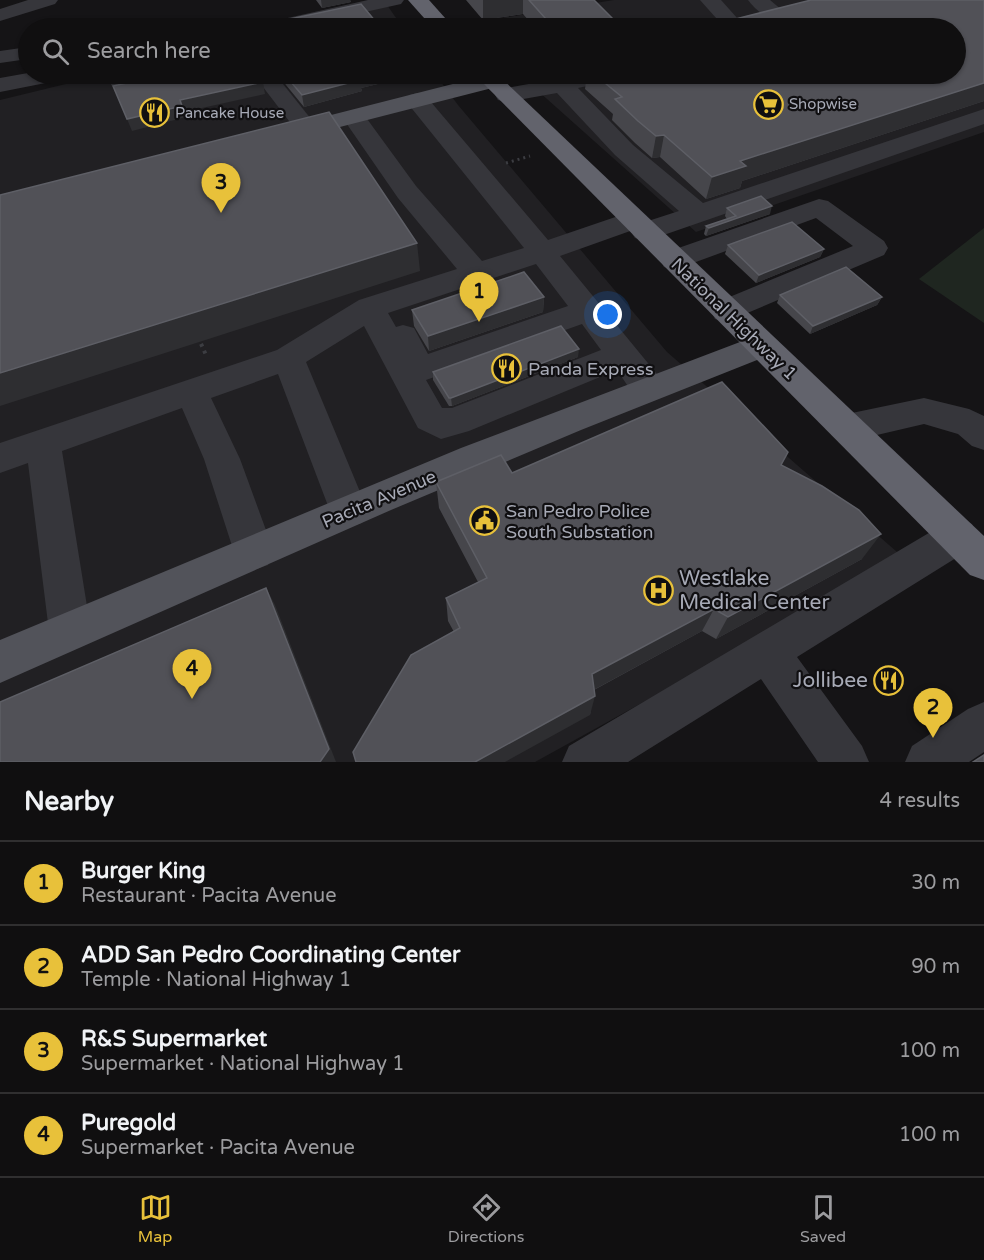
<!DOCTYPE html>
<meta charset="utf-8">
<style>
:root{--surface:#100f10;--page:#191819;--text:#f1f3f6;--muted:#9c9c9f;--line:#302f30;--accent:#e8c13a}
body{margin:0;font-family:"Varela Round",sans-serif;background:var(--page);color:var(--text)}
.you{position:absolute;left:608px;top:315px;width:21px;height:21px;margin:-15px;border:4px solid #fff;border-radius:50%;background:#1a73e8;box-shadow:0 0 0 9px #1a73e833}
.badge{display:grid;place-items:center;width:39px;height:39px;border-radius:50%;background:var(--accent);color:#111;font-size:20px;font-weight:700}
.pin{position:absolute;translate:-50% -50px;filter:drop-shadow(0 2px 3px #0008)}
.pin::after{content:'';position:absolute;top:32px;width:21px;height:18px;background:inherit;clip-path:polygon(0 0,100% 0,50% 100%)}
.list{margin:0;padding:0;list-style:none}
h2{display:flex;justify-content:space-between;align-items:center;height:78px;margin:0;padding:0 24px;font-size:26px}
h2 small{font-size:20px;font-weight:400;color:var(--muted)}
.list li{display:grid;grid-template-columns:39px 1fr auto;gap:18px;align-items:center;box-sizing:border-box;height:84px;padding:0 24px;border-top:2px solid var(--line)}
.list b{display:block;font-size:22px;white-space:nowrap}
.list p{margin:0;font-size:20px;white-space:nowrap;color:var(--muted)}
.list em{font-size:20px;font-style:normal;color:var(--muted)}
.icon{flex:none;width:33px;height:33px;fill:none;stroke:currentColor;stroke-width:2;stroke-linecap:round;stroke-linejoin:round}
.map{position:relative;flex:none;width:984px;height:762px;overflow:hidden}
.search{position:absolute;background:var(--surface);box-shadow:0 2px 4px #0004;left:18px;right:18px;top:18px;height:66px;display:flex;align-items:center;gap:15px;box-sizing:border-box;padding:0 21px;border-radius:33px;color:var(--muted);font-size:22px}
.sheet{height:414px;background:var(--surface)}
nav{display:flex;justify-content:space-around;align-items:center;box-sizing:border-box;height:84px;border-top:2px solid var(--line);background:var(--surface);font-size:16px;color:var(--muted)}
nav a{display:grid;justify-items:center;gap:3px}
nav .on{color:var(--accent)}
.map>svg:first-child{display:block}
</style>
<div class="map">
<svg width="984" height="762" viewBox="0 0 984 762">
<rect width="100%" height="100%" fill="#151416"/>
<g fill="#212023">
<polygon points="614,0 984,0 984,132 696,232 519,74 956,74 956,28 475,28 470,23"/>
<polygon points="387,5 403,28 292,28"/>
<polygon points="107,74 435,74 458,105 667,352 904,558 535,762 0,762 0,100"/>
</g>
<polygon fill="#1f2620" points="984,228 984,323 919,279"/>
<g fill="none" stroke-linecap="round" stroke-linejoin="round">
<polyline stroke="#3c3d42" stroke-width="3" stroke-dasharray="2 4" stroke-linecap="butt" points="506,163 530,156"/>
<polyline stroke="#3c3d42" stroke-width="4" stroke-dasharray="3 4.5" stroke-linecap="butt" points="198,337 206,355"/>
<g fill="#36363b" fill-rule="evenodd">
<polygon points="28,0 58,0 55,4 0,21 0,9"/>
<polygon points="368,0 404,0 401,4 293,28 258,28 261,24"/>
<polygon points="700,0 721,0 746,28 725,28"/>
<path d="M 748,0 L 770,0 L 789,16 L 786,20 C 772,24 756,11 748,0 Z"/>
<polygon points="501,22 518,24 521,28 491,28 494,24"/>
<polygon points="28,47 28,59 0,63 0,51"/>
<polygon points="28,73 28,74 69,74 66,79 0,92 0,78"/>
<path d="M 124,74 L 162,74 L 159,79 C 144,82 127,89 112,86 L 109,81 L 112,76 Z"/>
<polygon points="253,74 275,74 319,129 315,134 307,136 299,134"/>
<path d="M 583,74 L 622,74 L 619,79 L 578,88 L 633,145 L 703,203 L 984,109 L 984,124 L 655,238 L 645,241 L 635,238 L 631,232 L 633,230 L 560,256 L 661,379 L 666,388 L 661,397 C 635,405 630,388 617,370 L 469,431 L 441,439 L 418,428 L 364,326 L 306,362 L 368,511 L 362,523 L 349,527 L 336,523 L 330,511 L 278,374 L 211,398 L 240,459 L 274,552 L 268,565 L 254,570 L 240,565 L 234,552 L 204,459 L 182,408 L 62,451 L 91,631 L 85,645 L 70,651 L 55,645 L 49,631 L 28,463 L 0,473 L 0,443 L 277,350 L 359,300 L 457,269 L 398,198 L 342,117 L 346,112 L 354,110 L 362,112 L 416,186 L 482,261 L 524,248 L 409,105 L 406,100 L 409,95 L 417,93 L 425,95 L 548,240 L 633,211 L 643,214 L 647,220 L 645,222 L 679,211 L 615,155 L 557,93 L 506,102 L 498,100 L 495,95 L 498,90 L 506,88 ZM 536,264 L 568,306 L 428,354 L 414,328 L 403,325 L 396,327 L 388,313 ZM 582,324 L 601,350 L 452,408 L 442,408 L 426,380 Z"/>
<polygon points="819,199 828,201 884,241 888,248 884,255 726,322 715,319 711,311 715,303 853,246 816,218 674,270 664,267 660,260 664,253"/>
<polygon points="924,398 969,409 984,416 984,450 972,446 958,434 924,424 847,442 835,438 830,428 835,418 847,414"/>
<polygon points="958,519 972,524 977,536 972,548 797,657 862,746 869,762 818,762 761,679 628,762 562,762 569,746 944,524"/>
<polygon points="984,702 984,752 969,762 905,762 912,746 968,709"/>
</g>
<g fill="#52535a" fill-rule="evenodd">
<polygon points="492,74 500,76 503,81 500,86 293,139 284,137 281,132 284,127"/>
<polygon points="761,334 772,338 777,346 772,354 581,430 391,510 0,683 0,640 461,448"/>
</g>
<g fill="#62636c" fill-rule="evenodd">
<polygon points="408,0 429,0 454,28 433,28"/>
<polygon points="474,74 497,74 984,536 984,580 970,575"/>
</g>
</g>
<g fill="#46464b">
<polygon points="316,0 350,0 351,2 322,8"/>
<polygon points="466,0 594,0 622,28 535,28 523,14 483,20"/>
<polygon points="984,0 984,101 742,181 740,188 706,199 660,157 652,158 635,143 612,120 613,114 585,89 587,74 956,74"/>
<polygon points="277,74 420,74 361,88 362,91 304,107"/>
<polygon points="727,208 770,214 706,236 704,234 706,226 727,219 725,216"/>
<polygon points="728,245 824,249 820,257 756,283 725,254"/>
<polygon points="780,295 882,297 877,305 810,334 777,303"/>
<polygon points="544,297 543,312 429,351 414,326 412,310"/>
<polygon points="578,357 452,406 449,406 433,380 433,372"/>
<polygon points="782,465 862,559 716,639 702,631 594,690 590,715 454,632 448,621 446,598 478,582 439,508 436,482 512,473"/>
</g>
<g fill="#2e2e31">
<polygon points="321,0 350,0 351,2 322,8"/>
<polygon points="483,0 523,0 523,14 483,20"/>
<polygon points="373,74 420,74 361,88 362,91 304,107 302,95 358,77"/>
<polygon points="263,82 265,94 184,112 186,117 132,131 127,119 180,100"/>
<polygon points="984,83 984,101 742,181 740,188 706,199 712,177 740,161"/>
<polygon points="664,135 660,157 652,158 656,136"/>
<polygon points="772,206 770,214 706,236 709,228"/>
<polygon points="417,243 420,271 0,406 0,373"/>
<polygon points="824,249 820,257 756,283 759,275"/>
<polygon points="544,297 543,312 429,351 428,336"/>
<polygon points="882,297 877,305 810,334 813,326"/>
<polygon points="579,349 578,357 452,406 451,398"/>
<polygon points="881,534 862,559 716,639 728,617"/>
<polygon points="266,588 275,605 336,762 320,762"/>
<polygon points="714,609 702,631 586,694 592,674"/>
<polygon points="595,696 590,715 505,762 475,762"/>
</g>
<g fill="#515157" stroke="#5e5f66" stroke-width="1.5">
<polygon points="529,0 594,0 622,28 554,28"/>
<polygon points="811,0 984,0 984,83 740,161 746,166 712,177 664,135 656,136 638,121 615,99 622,97 594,74 956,74 956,28 700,28"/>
<polygon points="361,4 381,28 269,28 266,24"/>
<polygon points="168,74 256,74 263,82 180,100 182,106 127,119 113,86"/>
<polygon points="284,74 373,74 358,77 360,80 302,95"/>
<polygon points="329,112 417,243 0,373 0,195"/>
<polygon points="761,196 772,206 709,228 706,226 736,216 727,208"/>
<polygon points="792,222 824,249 759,275 728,245"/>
<polygon points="846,267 882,297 813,326 780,295"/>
<polygon points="524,272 544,297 428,336 412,310"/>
<polygon points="561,326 579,349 451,398 449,398 433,372"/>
<polygon points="722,382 788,452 781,465 822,486 859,510 881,534 728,617 714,609 592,674 595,696 475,762 356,762 353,752 411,655 460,628 446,598 487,578 436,482 501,455 512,473"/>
<polygon points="266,588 329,749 320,762 0,762 0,702"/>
<polygon points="984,755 984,762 973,762"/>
</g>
<defs>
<symbol id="supermarket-ring" viewBox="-11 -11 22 22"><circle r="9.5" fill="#100f11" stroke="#e8c13a" stroke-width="1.5"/><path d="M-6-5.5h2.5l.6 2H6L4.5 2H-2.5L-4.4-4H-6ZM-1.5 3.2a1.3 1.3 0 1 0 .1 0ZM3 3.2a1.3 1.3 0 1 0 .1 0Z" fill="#e8c13a"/></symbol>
<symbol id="restaurant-ring" viewBox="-11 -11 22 22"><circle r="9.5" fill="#100f11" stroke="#e8c13a" stroke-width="1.5"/><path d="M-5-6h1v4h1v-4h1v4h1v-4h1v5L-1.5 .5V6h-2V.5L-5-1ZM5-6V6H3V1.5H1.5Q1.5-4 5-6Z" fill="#e8c13a"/></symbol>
<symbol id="civic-ring" viewBox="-11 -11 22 22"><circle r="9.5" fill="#100f11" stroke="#e8c13a" stroke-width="1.5"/><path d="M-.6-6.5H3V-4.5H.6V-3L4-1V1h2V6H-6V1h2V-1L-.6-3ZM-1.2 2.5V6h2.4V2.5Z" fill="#e8c13a"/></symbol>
<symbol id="hospital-ring" viewBox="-11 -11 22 22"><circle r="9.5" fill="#100f11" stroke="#e8c13a" stroke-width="1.5"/><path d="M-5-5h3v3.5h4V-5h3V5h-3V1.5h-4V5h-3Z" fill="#e8c13a"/></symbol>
</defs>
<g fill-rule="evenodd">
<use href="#supermarket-ring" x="752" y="88" width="33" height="33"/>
<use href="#restaurant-ring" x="138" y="96" width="33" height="33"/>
<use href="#restaurant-ring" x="490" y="352" width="33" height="33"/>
<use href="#civic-ring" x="468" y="504" width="33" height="33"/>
<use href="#hospital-ring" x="642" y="574" width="33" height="33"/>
<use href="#restaurant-ring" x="872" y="664" width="33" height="33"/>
</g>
<g text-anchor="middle" stroke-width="4.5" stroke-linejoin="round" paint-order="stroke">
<g font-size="15" fill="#a7aab6" stroke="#100f11" text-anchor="start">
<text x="789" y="109">Shopwise</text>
<text x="175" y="118">Pancake House</text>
</g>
<g font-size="18" fill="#a7aab6" stroke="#100f11">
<text transform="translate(734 319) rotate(44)" y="6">National Highway 1</text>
<text transform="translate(379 499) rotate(-23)" y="6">Pacita Avenue</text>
</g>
<g font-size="18" fill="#a7aab6" stroke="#100f11" text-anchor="start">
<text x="528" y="375">Panda Express</text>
<text x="506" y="517">San Pedro Police<tspan x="506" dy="21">South Substation</tspan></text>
</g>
<g font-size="21" fill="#a7aab6" stroke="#100f11" text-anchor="start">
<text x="679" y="585">Westlake<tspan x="679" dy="24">Medical Center</tspan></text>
<text x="868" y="687" text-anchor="end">Jollibee</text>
</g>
</g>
</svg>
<div class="you"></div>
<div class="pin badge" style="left:479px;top:322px">1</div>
<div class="pin badge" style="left:933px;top:738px">2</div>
<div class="pin badge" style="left:221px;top:213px">3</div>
<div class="pin badge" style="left:192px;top:699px">4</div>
<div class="search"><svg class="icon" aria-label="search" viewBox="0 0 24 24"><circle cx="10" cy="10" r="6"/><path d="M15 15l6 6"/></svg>Search here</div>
</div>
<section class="sheet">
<h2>Nearby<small>4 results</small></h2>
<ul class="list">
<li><span class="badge">1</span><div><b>Burger King</b><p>Restaurant · Pacita Avenue</p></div><em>30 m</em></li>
<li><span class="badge">2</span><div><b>ADD San Pedro Coordinating Center</b><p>Temple · National Highway 1</p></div><em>90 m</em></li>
<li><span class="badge">3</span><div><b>R&amp;S Supermarket</b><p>Supermarket · National Highway 1</p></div><em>100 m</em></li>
<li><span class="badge">4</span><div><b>Puregold</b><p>Supermarket · Pacita Avenue</p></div><em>100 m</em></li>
</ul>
</section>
<nav>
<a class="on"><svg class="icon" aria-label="map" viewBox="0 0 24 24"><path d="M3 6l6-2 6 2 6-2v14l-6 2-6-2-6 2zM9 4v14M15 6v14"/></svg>Map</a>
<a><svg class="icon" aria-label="directions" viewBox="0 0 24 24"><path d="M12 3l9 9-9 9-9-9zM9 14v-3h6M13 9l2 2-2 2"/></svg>Directions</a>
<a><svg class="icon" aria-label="saved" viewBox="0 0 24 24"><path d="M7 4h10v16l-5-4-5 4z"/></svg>Saved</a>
</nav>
